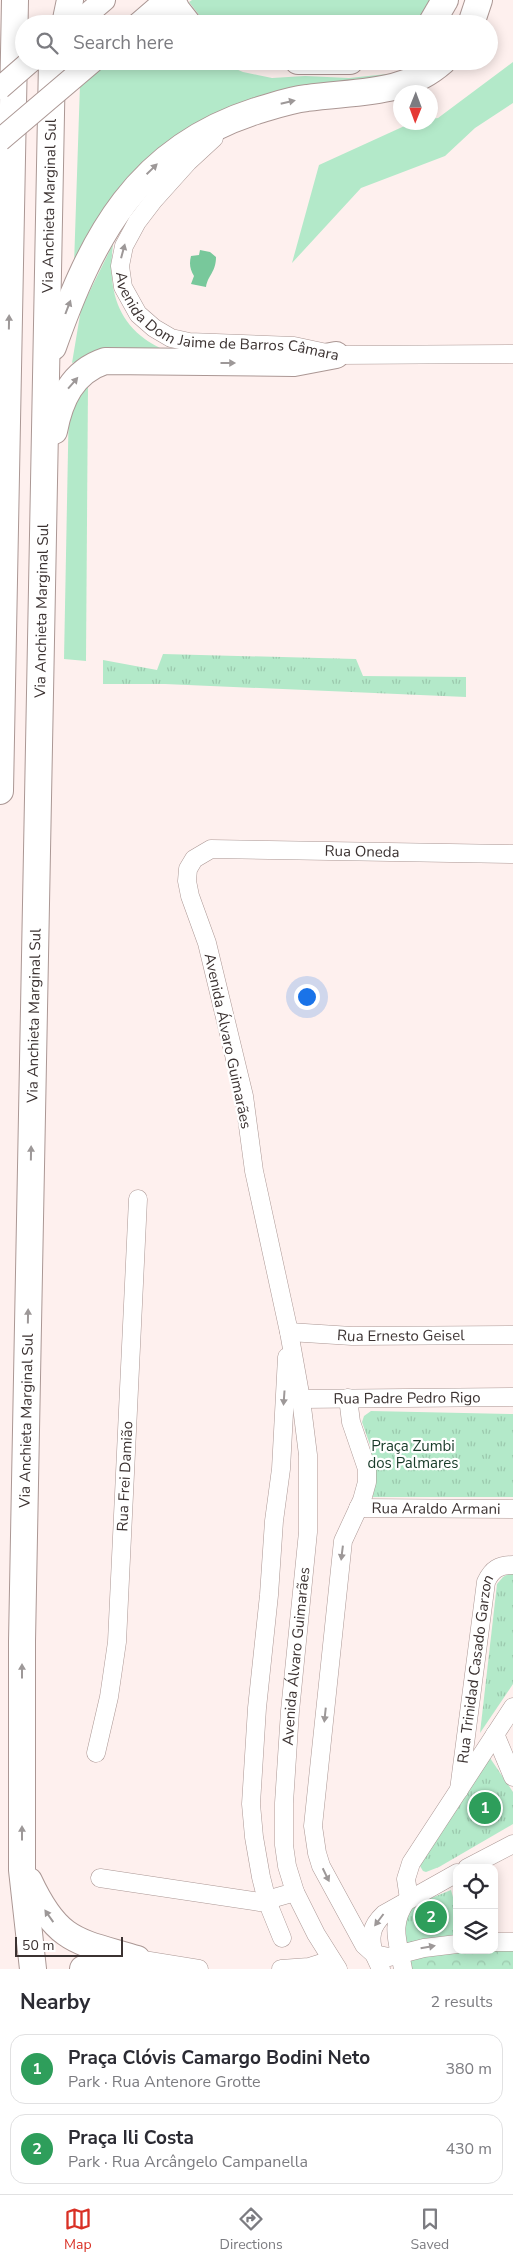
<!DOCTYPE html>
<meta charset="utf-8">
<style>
:root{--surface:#fff;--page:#f7f7f7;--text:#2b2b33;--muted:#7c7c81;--line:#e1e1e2;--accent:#d93025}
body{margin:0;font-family:"Nunito Sans",sans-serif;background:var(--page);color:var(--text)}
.controls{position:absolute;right:15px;bottom:15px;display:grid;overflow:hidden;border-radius:10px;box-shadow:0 2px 12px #0003}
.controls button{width:45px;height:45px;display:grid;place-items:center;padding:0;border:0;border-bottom:1px solid var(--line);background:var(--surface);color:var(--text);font:25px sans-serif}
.compass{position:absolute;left:393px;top:85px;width:45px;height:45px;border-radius:50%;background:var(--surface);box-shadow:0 2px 12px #0003;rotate:181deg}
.scale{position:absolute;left:15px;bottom:12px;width:108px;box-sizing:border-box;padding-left:5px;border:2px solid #3b3231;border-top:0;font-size:14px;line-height:18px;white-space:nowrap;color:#3b3231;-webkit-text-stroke:4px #fff;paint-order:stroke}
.you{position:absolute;left:306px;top:996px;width:18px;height:18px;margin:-12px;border:4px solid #fff;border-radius:50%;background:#1a73e8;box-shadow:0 0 0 8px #1a73e833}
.badge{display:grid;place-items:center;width:32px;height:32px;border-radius:50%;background:var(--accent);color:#fff;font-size:16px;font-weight:700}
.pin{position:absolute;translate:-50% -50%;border:2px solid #fff;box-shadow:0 1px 5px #0006}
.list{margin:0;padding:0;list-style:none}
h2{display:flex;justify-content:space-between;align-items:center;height:65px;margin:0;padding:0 20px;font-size:21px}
h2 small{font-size:16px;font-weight:400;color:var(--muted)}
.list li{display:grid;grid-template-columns:32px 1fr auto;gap:15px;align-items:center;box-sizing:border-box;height:70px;margin:0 10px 10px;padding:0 10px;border:1px solid var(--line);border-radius:15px}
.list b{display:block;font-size:19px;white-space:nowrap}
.list p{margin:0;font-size:16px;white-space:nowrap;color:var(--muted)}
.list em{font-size:16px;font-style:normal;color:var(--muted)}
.icon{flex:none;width:28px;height:28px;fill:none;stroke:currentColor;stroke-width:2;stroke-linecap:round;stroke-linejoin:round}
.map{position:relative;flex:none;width:513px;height:1969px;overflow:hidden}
.search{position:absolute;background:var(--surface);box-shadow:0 2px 12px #0003;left:15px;right:15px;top:15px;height:55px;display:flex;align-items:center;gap:12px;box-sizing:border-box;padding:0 18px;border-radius:28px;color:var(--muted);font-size:19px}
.sheet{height:225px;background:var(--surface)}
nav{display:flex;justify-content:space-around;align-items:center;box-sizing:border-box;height:70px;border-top:1px solid var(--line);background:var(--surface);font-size:14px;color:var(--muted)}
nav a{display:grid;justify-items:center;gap:2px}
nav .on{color:var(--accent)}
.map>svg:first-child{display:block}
</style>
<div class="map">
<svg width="513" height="1969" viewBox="0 0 513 1969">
<defs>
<pattern id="forest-crowns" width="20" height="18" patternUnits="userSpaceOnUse" patternTransform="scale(1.25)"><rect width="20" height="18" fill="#b3e9c9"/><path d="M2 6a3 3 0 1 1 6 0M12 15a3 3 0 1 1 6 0" fill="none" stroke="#9bc8ad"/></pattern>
<pattern id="park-tufts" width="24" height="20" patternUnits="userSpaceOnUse" patternTransform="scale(1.25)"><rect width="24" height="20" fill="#b3e9c9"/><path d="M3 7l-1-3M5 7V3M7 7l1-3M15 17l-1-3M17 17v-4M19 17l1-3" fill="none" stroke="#9bc8ad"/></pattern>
</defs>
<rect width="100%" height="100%" fill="#fef0ee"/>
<g fill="#b3e9c9">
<polygon points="192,0 437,0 423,24 206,24 189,2"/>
<polygon points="109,61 217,61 243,72 272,78 305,76 349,78 397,73 416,61 434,61 412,75 249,103 74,265 80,84"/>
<polygon points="513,62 513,103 475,128 445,156 361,188 292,263 319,165 411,123 430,122 431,119 438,118"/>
<path d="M 113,244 C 109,279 112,312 141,336 C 149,343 161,348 171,354 L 81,360 L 72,363 L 81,309 Z"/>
<polygon points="88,384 86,661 64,659 69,398"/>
</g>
<polygon fill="url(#forest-crowns)" points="513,1949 513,1969 411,1969 409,1959 460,1950"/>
<g fill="url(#park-tufts)">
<polygon points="163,654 356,659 363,676 466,677 466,697 165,684 103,684 103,660 157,670"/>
<polygon points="371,1411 513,1414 513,1497 372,1497 370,1445 362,1422 364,1416"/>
<polygon points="510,1573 513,1573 513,1684 480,1733 497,1584 503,1577"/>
<polygon points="490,1758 513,1792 513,1824 439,1867 426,1872 423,1871 420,1866 422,1861"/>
<polygon points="451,1890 457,1912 457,1937 406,1945 401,1922 414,1905"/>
</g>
<path fill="#78c89b" d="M 200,250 L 210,252 L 216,257 C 216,272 208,275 206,287 L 191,284 L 194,276 C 190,269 189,264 191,256 L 199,255 Z"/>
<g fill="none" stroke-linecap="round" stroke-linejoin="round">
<defs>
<g id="minor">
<path id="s1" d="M 214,138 L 188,162 L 153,201 L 137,222 L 124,246 L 120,266 L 123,287 L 138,314 L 154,328 L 171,338 L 189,342 L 294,346 L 336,355 L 513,354"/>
<path id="s2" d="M 289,1332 L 352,1336 L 513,1335"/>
<polyline points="348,1398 351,1422 367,1469 367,1482 362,1500 343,1541 313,1826 317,1853 321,1866 364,1945 374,1954 381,1969"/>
<path id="s3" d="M 301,1399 L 513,1397"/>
<path id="s4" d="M 358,1508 L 513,1509"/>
<polyline points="495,1734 513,1777"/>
<path id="s5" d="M 96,1753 L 109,1697 L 117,1642 L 138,1199"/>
<path id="s6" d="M 459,1790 L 486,1582 C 492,1569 499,1565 513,1565"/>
<polyline points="467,1868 513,1844"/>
<polyline points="100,1878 260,1902 295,1892"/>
<polyline points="409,1899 406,1879 411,1863 513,1707"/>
<polyline points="282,1938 267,1901 261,1877 254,1837 251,1804 257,1708 269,1595 274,1521 281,1469 287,1357"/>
<polyline points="494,1942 513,1942"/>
<path d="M 374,1954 C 369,1937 371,1926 384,1914 L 457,1873"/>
<polyline points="374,1954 389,1957 424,1948 457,1944"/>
<polyline points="137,1959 199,1969"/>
<polyline points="281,1969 309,1967 331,1960"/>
<path id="s7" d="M 338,1969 L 316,1934 L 295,1892 L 287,1866 L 284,1845 L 284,1803 L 290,1711 L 308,1532 L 308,1455 L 301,1399 L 289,1332 L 254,1171 L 244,1096 L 207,943 L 190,896 L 187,881 L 188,869 L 194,859 L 211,849 L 513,854"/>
<path d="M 403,1969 C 398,1941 389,1925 407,1900"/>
</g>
<g id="major">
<polyline points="76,24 104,0"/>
<polyline points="138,24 166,0"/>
</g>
<g id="highway">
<polyline points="172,0 177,10 188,24"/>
<polyline points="65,24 70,0"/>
<polyline points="431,24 445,0"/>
<polyline points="471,24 479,0"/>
<polyline points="298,61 350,61"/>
<path d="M 53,347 C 92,237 137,149 256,111 C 273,106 289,100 307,98 C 355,91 404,96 443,61"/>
<path d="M 54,431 C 60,400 72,372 105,361 L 294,363 L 336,355"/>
<polyline points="0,791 15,0"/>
<path d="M 29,1881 C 58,1943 77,1941 137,1959"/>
<path id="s8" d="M 33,1969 L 22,1870 L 22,1641 L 52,61"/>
<polyline points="83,1969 102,1961 126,1959"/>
</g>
</defs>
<use href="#minor" stroke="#ab9794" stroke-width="19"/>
<use href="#major" stroke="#ab9794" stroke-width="24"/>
<use href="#highway" stroke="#ab9794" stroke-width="28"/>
<use href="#minor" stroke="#fff" stroke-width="18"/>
<use href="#major" stroke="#fff" stroke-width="22"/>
<use href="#highway" stroke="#fff" stroke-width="26"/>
<defs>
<g id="major-bridge">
<polyline points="0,88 31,61"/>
<polyline points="0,140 93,61"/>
</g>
</defs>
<use href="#major-bridge" stroke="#ab9794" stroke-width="24" stroke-linecap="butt"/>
<use href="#major-bridge" stroke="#fff" stroke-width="22"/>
</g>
<defs><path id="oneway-solid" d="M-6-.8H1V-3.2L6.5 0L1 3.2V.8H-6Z" transform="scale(1.25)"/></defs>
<g fill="#9d9898">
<use href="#oneway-solid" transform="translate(288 102) rotate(-13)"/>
<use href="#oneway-solid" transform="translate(152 169) rotate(-44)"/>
<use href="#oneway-solid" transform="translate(123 251) rotate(-75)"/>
<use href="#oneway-solid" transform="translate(68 307) rotate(-69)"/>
<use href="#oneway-solid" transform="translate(9 322) rotate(-89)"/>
<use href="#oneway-solid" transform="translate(228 363)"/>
<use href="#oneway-solid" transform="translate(73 383) rotate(-49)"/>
<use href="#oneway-solid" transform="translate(31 1153) rotate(-89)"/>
<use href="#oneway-solid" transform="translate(28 1316) rotate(-89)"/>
<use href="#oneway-solid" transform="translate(284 1398) rotate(94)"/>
<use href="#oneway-solid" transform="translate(342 1553) rotate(97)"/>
<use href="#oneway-solid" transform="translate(22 1671) rotate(-90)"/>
<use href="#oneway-solid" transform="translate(325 1715) rotate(96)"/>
<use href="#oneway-solid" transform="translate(22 1833) rotate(-90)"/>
<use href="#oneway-solid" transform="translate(326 1875) rotate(64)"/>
<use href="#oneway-solid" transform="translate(49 1916) rotate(-125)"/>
<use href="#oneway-solid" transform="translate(379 1920) rotate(127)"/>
<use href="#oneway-solid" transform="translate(428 1947) rotate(-10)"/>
</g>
<g text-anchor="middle" stroke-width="4.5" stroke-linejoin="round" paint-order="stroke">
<g font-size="15" fill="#3b3231" stroke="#fff">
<text dy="5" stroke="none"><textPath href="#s8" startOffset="1764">Via Anchieta Marginal Sul</textPath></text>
<text dy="5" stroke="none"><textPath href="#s1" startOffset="296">Avenida Dom Jaime de Barros Câmara</textPath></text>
<text dy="5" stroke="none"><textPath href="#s8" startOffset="1359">Via Anchieta Marginal Sul</textPath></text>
<text dy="5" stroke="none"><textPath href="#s7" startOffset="1310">Rua Oneda</textPath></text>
<text dy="5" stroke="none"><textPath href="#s8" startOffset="954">Via Anchieta Marginal Sul</textPath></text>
<text transform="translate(228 1041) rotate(78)" y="5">Avenida Álvaro Guimarães</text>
<text dy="5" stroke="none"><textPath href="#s2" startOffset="112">Rua Ernesto Geisel</textPath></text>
<text dy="5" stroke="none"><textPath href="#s3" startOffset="106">Rua Padre Pedro Rigo</textPath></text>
<text dy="5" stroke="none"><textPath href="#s8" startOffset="549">Via Anchieta Marginal Sul</textPath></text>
<text dy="5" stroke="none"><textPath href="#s5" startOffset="279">Rua Frei Damião</textPath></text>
<text dy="5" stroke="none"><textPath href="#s4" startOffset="78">Rua Araldo Armani</textPath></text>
<text dy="5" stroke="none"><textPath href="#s7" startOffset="326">Avenida Álvaro Guimarães</textPath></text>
<text dy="5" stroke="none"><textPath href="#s6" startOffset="122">Rua Trinidad Casado Garzon</textPath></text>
</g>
<g font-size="15" fill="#183b29" stroke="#fff">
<text x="413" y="1451">Praça Zumbi<tspan x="413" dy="17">dos Palmares</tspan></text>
</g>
</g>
</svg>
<div class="controls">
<button><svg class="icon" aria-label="locate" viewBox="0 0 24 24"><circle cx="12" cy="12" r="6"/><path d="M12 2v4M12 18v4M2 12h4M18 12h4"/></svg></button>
<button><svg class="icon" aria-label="layers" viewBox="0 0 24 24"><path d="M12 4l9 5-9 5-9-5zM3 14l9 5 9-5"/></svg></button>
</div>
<svg class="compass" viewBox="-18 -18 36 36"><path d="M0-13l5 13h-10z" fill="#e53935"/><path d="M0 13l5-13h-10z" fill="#7c7c81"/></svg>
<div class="scale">50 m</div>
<div class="you"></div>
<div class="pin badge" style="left:485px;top:1808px;background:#2e9e5b">1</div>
<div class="pin badge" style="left:431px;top:1917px;background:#2e9e5b">2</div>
<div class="search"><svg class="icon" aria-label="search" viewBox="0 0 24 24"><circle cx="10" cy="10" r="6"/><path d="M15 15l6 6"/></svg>Search here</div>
</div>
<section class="sheet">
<h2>Nearby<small>2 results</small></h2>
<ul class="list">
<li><span class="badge" style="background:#2e9e5b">1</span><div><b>Praça Clóvis Camargo Bodini Neto</b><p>Park · Rua Antenore Grotte</p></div><em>380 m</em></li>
<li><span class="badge" style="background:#2e9e5b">2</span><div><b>Praça Ili Costa</b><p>Park · Rua Arcângelo Campanella</p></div><em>430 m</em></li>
</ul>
</section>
<nav>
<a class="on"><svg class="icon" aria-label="map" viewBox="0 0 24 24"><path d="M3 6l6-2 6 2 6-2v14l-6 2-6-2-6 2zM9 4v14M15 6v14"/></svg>Map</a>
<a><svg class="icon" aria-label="directions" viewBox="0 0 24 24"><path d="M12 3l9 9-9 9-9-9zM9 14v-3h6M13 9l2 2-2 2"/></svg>Directions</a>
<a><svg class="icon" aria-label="saved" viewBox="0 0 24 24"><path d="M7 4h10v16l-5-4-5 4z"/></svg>Saved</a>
</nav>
